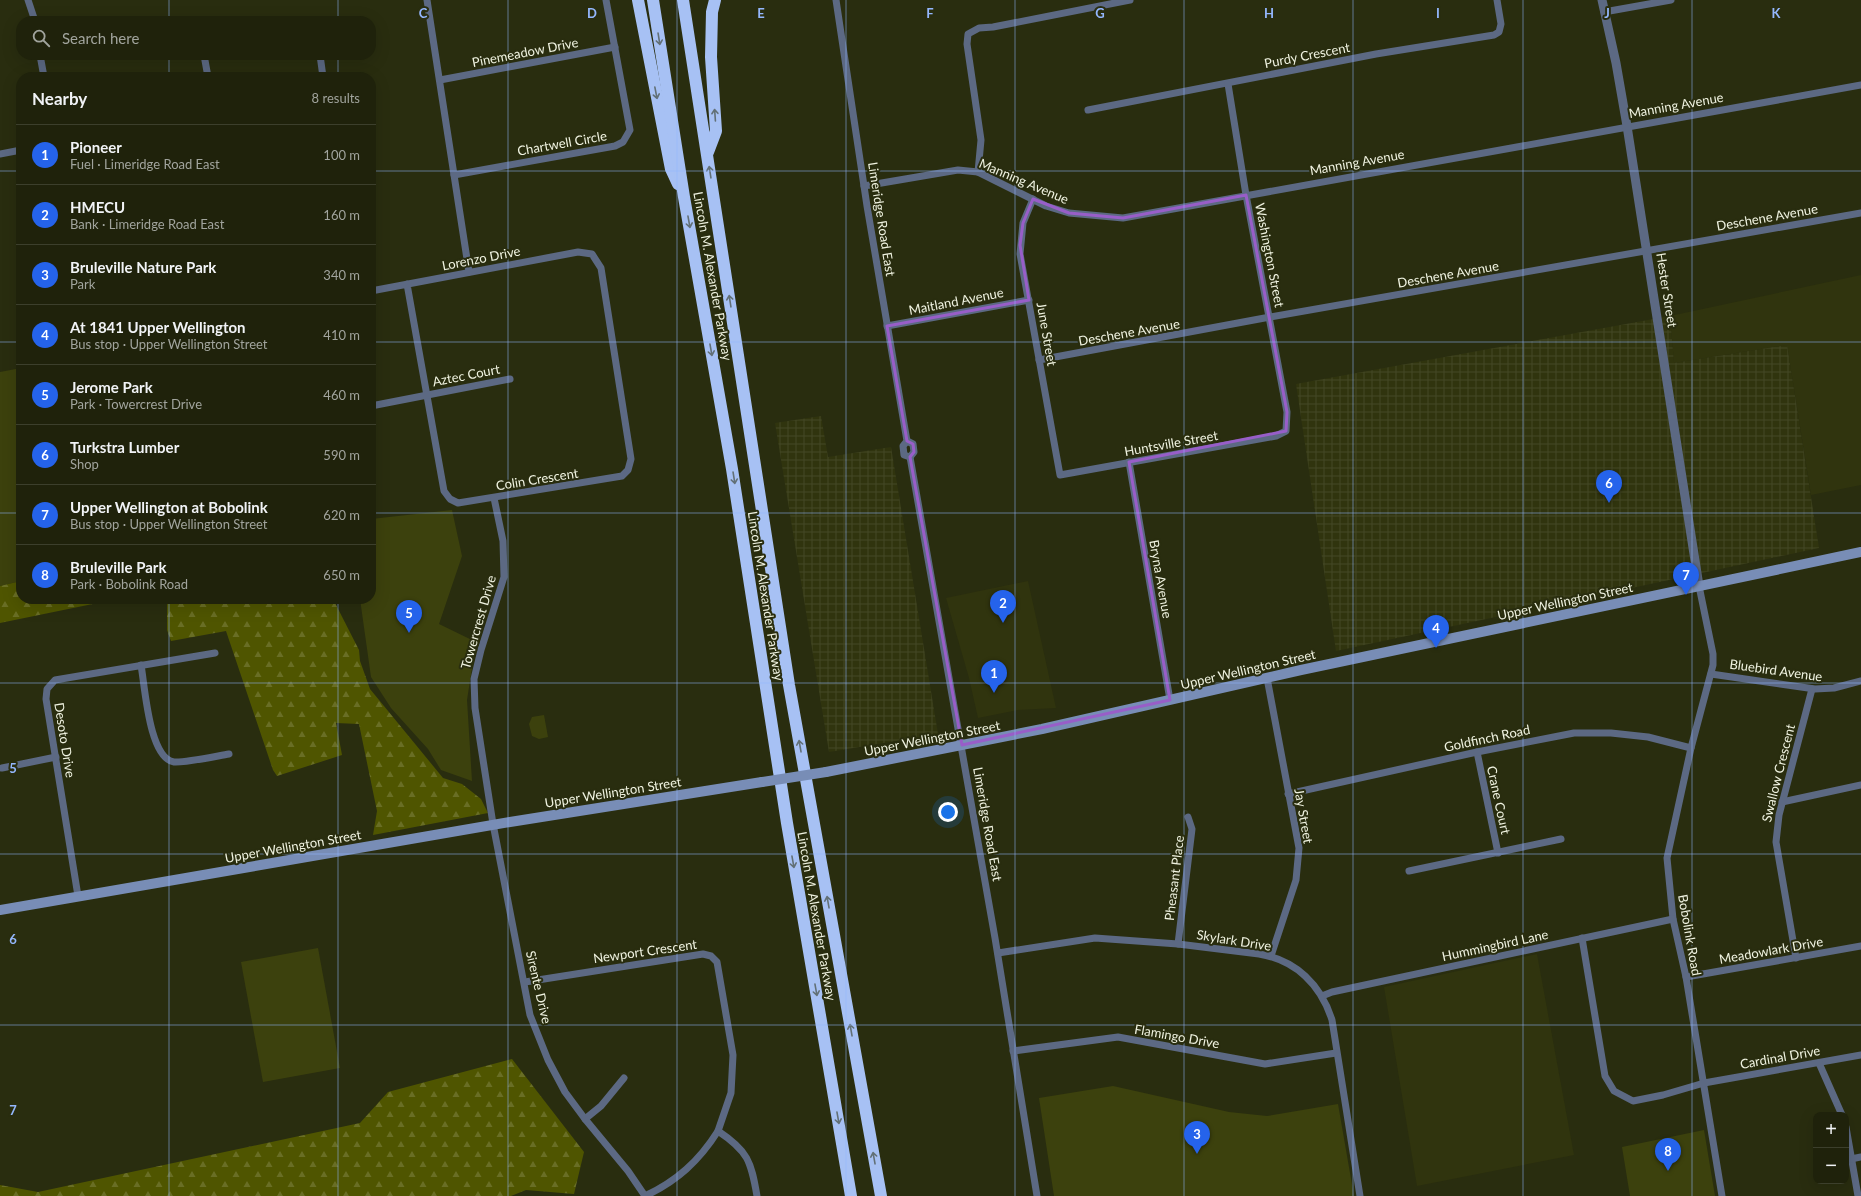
<!DOCTYPE html>
<meta charset="utf-8">
<style>
:root{--surface:#1f220b;--page:#2c2f19;--text:#f1f3f6;--muted:#a1a49d;--line:#3c3f2c;--accent:#2563eb}
body{margin:0;font-family:Lato,sans-serif;background:var(--page);color:var(--text)}
.controls{position:absolute;right:12px;bottom:12px;display:grid;overflow:hidden;border-radius:8px;box-shadow:0 4px 16px #0002}
.controls button{width:36px;height:36px;display:grid;place-items:center;padding:0;border:0;border-bottom:1px solid var(--line);background:var(--surface);color:var(--text);font:20px sans-serif}
.you{position:absolute;left:948px;top:812px;width:14px;height:14px;margin:-10px;border:3px solid #fff;border-radius:50%;background:#1a73e8;box-shadow:0 0 0 6px #1a73e833}
.badge{display:grid;place-items:center;width:26px;height:26px;border-radius:50%;background:var(--accent);color:#fff;font-size:13px;font-weight:700}
.pin{position:absolute;translate:-50% -33px;filter:drop-shadow(0 1px 2px #0008)}
.pin::after{content:'';position:absolute;top:21px;width:14px;height:12px;background:inherit;clip-path:polygon(0 0,100% 0,50% 100%)}
.list{margin:0;padding:0;list-style:none}
h2{display:flex;justify-content:space-between;align-items:center;height:52px;margin:0;padding:0 16px;font-size:17px}
h2 small{font-size:13px;font-weight:400;color:var(--muted)}
.list li{display:grid;grid-template-columns:26px 1fr auto;gap:12px;align-items:center;box-sizing:border-box;height:60px;padding:0 16px;border-top:1px solid var(--line)}
.list b{display:block;font-size:15px;white-space:nowrap}
.list p{margin:0;font-size:13px;white-space:nowrap;color:var(--muted)}
.list em{font-size:13px;font-style:normal;color:var(--muted)}
.icon{flex:none;width:22px;height:22px;fill:none;stroke:currentColor;stroke-width:2;stroke-linecap:round;stroke-linejoin:round}
.map{position:relative;flex:none;width:1861px;height:1196px;overflow:hidden}
.search{position:absolute;background:var(--surface);box-shadow:0 4px 16px #0002;left:16px;top:16px;width:360px;height:44px;display:flex;align-items:center;gap:10px;box-sizing:border-box;padding:0 14px;border-radius:16px;color:var(--muted);font-size:15px}
.panel{position:absolute;background:var(--surface);box-shadow:0 4px 16px #0002;left:16px;top:72px;width:360px;height:532px;border-radius:16px}
.map>svg:first-child{display:block}
</style>
<div class="map">
<svg width="1861" height="1196" viewBox="0 0 1861 1196">
<defs>
<pattern id="industrial-grid" width="8" height="8" patternUnits="userSpaceOnUse"><rect width="8" height="8" fill="#30340e"/><path d="M0 4h8M4 0v8" fill="none" stroke="#444825"/></pattern>
<pattern id="forest-firs" width="22" height="20" patternUnits="userSpaceOnUse"><rect width="22" height="20" fill="#4f5500"/><path d="M5 1l3.5 6h-7zM16 11l3.5 6h-7z" fill="#696e25"/></pattern>
</defs>
<rect width="100%" height="100%" fill="#292d0f"/>
<g fill="#30340e">
<polygon points="1861,275 1861,485 1811,495 1787,345 1674,363 1670,316"/>
<polygon points="1028,581 1056,708 1018,710 978,718 969,678 946,598"/>
<polygon points="1537,954 1574,1155 1417,1186 1384,987"/>
</g>
<g fill="url(#industrial-grid)">
<polygon points="1670,316 1674,363 1787,345 1819,548 1336,651 1296,384"/>
<polygon points="821,416 828,457 891,447 938,734 829,752 775,423"/>
</g>
<g fill="#3c410d">
<polygon points="21,368 21,581 0,586 0,372"/>
<polygon points="452,510 462,556 439,624 476,642 467,700 472,781 441,770 428,749 391,708 371,677 360,599 371,599 371,519"/>
<polygon points="544,715 548,737 539,739 532,736 529,724 532,717"/>
<polygon points="318,948 340,1068 263,1082 241,962"/>
<polygon points="1113,1086 1229,1112 1267,1116 1338,1104 1354,1196 1054,1196 1039,1098"/>
<polygon points="1704,1130 1715,1196 1630,1196 1622,1147"/>
</g>
<g fill="url(#forest-firs)">
<polygon points="21,581 21,599 117,599 0,623 0,586"/>
<polygon points="167,599 333,599 359,650 360,661 370,689 443,778 462,784 481,799 488,813 373,835 377,811 359,724 336,723 342,755 277,776 273,770 226,631 171,641 167,630"/>
<polygon points="512,1059 584,1152 574,1194 526,1190 511,1196 0,1196 0,1185 38,1192 360,1123 388,1092"/>
</g>
<g fill="none" stroke-linecap="round" stroke-linejoin="round">
<g stroke="#5c6983" stroke-width="7">
<polyline points="28,0 35,21"/>
<polyline points="427,0 469,272"/>
<polyline points="836,0 867,206 907,441 903,446 904,455 910,457"/>
<polyline points="1604,12 1671,0"/>
<polyline points="40,55 44,77"/>
<polyline points="204,55 208,77"/>
<polyline points="320,55 323,77"/>
<polyline points="440,80 615,47"/>
<polyline points="1088,110 1376,54 1494,35 1499,32 1501,24 1497,0"/>
<polyline points="0,154 21,150"/>
<polyline points="978,172 981,140 967,44 968,34 979,28 993,27 1130,0"/>
<polyline points="454,175 615,146 623,142 630,130 606,0"/>
<polyline points="864,186 958,170 978,172 1046,206 1069,213 1123,218 1861,85"/>
<polyline points="1033,199 1023,223 1020,254 1060,475 1276,436 1286,431 1287,412 1246,195 1228,84"/>
<polyline points="371,291 578,252 592,254 601,268 631,459 628,470 622,476 458,503 450,499 444,491 407,284"/>
<polyline points="887,326 1029,300"/>
<polyline points="1039,360 1270,317 1861,213"/>
<polyline points="371,406 510,379"/>
<polyline points="907,441 913,444 914,452 910,457"/>
<polyline points="910,457 995,938 1037,1196"/>
<polyline points="1129,462 1170,700"/>
<polyline points="494,498 503,541 504,577 481,650 474,679 475,708 493,824 530,1015 548,1060 565,1092 585,1119 628,1171 645,1196"/>
<polyline points="1699,586 1713,654 1713,665 1691,748 1667,858 1673,919 1686,977 1722,1196"/>
<path d="M 141,665 C 145,687 149,758 174,762 C 184,763 217,756 229,754"/>
<polyline points="1711,674 1815,689 1834,688 1861,681"/>
<polyline points="1267,678 1299,848 1296,880 1271,956"/>
<polyline points="1477,752 1498,853"/>
<polyline points="2,768 56,757"/>
<polyline points="1288,794 1477,752 1574,733 1611,733 1648,737 1691,748"/>
<polyline points="1782,802 1861,785"/>
<polyline points="1409,871 1561,839"/>
<polyline points="78,896 46,699 47,689 55,680 215,653"/>
<polyline points="1582,938 1605,1076 1614,1091 1633,1101 1663,1095 1704,1083 1861,1055"/>
<polyline points="1178,944 1192,829 1188,817"/>
<path d="M 998,953 L 1095,938 L 1178,944 L 1259,954 C 1296,960 1321,985 1332,1020 L 1360,1196"/>
<polyline points="1796,958 1776,842 1779,815 1812,689"/>
<polyline points="1686,977 1861,946"/>
<path d="M 525,982 L 703,954 L 711,956 L 717,962 L 733,1055 L 731,1093 L 718,1131 C 748,1151 751,1161 757,1196"/>
<polyline points="1322,996 1332,992 1673,919"/>
<polyline points="1013,1051 1118,1037 1265,1064 1336,1053"/>
<polyline points="1819,1063 1842,1115"/>
<polyline points="585,1119 601,1106 624,1078"/>
<polyline points="1846,1127 1858,1196"/>
<polyline points="1851,1159 1861,1157"/>
<path d="M 645,1196 C 677,1181 699,1161 718,1131"/>
</g>
<polyline stroke="#5c6983" stroke-width="9" points="1602,0 1616,63 1627,126 1699,586"/>
<g stroke="#788db6" stroke-width="10">
<polyline points="826,772 1042,729 1301,670 1861,552"/>
<polyline points="0,910 510,822 762,782"/>
</g>
<g stroke="#a7c1f4" stroke-width="12">
<polyline points="638,0 671,169 678,184"/>
<polyline points="653,0 684,197 732,469 787,823 851,1196"/>
<polyline points="683,0 789,685 881,1196"/>
<polyline points="708,152 716,131 711,57 712,12 715,0"/>
</g>
<polyline stroke="#788db6" stroke-width="10" points="762,782 826,772"/>
</g>
<defs><path id="oneway-shaft" d="M-6 0H5M1.5-3L5.5 0L1.5 3" fill="none" stroke-width="1.6" stroke-linecap="round" stroke-linejoin="round"/></defs>
<g stroke="#627076">
<use href="#oneway-shaft" transform="translate(659 39) rotate(81)"/>
<use href="#oneway-shaft" transform="translate(656 93) rotate(79)"/>
<use href="#oneway-shaft" transform="translate(715 115) rotate(-94)"/>
<use href="#oneway-shaft" transform="translate(710 172) rotate(-99)"/>
<use href="#oneway-shaft" transform="translate(689 222) rotate(80)"/>
<use href="#oneway-shaft" transform="translate(730 301) rotate(-99)"/>
<use href="#oneway-shaft" transform="translate(711 350) rotate(80)"/>
<use href="#oneway-shaft" transform="translate(734 478) rotate(81)"/>
<use href="#oneway-shaft" transform="translate(800 746) rotate(-100)"/>
<use href="#oneway-shaft" transform="translate(793 862) rotate(80)"/>
<use href="#oneway-shaft" transform="translate(828 902) rotate(-100)"/>
<use href="#oneway-shaft" transform="translate(816 990) rotate(80)"/>
<use href="#oneway-shaft" transform="translate(851 1030) rotate(-100)"/>
<use href="#oneway-shaft" transform="translate(838 1118) rotate(80)"/>
<use href="#oneway-shaft" transform="translate(874 1158) rotate(-100)"/>
</g>
<path fill="none" stroke="#985ec8" stroke-width="3" stroke-linejoin="round" d="M 1246,195 L 1287,412 L 1286,431 L 1129,462 L 1170,700 L 962,745 L 910,457 L 914,452 L 913,444 L 907,441 L 887,326 L 1029,300 L 1020,245 L 1023,223 L 1033,199 L 1069,213 L 1123,218 Z"/>
<path fill="none" stroke="#94b7fd" stroke-width="1" stroke-opacity="0.55" d="M 169,0 L 169,21M 338,0 L 338,21M 508,0 L 508,1196M 677,0 L 677,1196M 846,0 L 846,1196M 1015,0 L 1015,1196M 1184,0 L 1184,1196M 1353,0 L 1353,1196M 1523,0 L 1523,1196M 1692,0 L 1692,1196M 169,55 L 169,77M 338,55 L 338,77M 0,171 L 21,171M 371,171 L 1861,171M 0,342 L 21,342M 371,342 L 1861,342M 0,513 L 21,513M 371,513 L 1861,513M 169,599 L 169,1196M 338,599 L 338,1196M 0,683 L 1861,683M 0,854 L 1861,854M 0,1025 L 1861,1025"/>
<g text-anchor="middle" stroke-width="4" stroke-linejoin="round" paint-order="stroke">
<g font-size="13" fill="#f0f3e1" stroke="#292d0f">
<text transform="translate(525 52) rotate(-11)" y="5">Pinemeadow Drive</text>
<text transform="translate(1307 55) rotate(-11)" y="5">Purdy Crescent</text>
<text transform="translate(1676 105) rotate(-10)" y="5">Manning Avenue</text>
<text transform="translate(562 143) rotate(-10)" y="5">Chartwell Circle</text>
<text transform="translate(1357 162) rotate(-10)" y="5">Manning Avenue</text>
<text transform="translate(1024 181) rotate(23)" y="5">Manning Avenue</text>
<text transform="translate(1767 217) rotate(-10)" y="5">Deschene Avenue</text>
<text transform="translate(882 219) rotate(81)" y="5">Limeridge Road East</text>
<text transform="translate(1270 255) rotate(79)" y="5">Washington Street</text>
<text transform="translate(481 258) rotate(-11)" y="5">Lorenzo Drive</text>
<text transform="translate(1448 274) rotate(-10)" y="5">Deschene Avenue</text>
<text transform="translate(713 276) rotate(80)" y="5">Lincoln M. Alexander Parkway</text>
<text transform="translate(1667 290) rotate(81)" y="5">Hester Street</text>
<text transform="translate(956 301) rotate(-11)" y="5">Maitland Avenue</text>
<text transform="translate(1129 332) rotate(-10)" y="5">Deschene Avenue</text>
<text transform="translate(1047 334) rotate(80)" y="5">June Street</text>
<text transform="translate(466 375) rotate(-11)" y="5">Aztec Court</text>
<text transform="translate(1171 443) rotate(-10)" y="5">Huntsville Street</text>
<text transform="translate(537 479) rotate(-9)" y="5">Colin Crescent</text>
<text transform="translate(1161 579) rotate(80)" y="5">Bryna Avenue</text>
<text transform="translate(766 596) rotate(81)" y="5">Lincoln M. Alexander Parkway</text>
<text transform="translate(1565 601) rotate(-12)" y="5">Upper Wellington Street</text>
<text transform="translate(478 622) rotate(-74)" y="5">Towercrest Drive</text>
<text transform="translate(1248 669) rotate(-13)" y="5">Upper Wellington Street</text>
<text transform="translate(1776 670) rotate(8)" y="5">Bluebird Avenue</text>
<text transform="translate(932 738) rotate(-11)" y="5">Upper Wellington Street</text>
<text transform="translate(1487 738) rotate(-12)" y="5">Goldfinch Road</text>
<text transform="translate(65 740) rotate(81)" y="5">Desoto Drive</text>
<text transform="translate(1778 773) rotate(-76)" y="5">Swallow Crescent</text>
<text transform="translate(613 792) rotate(-9)" y="5">Upper Wellington Street</text>
<text transform="translate(1499 800) rotate(78)" y="5">Crane Court</text>
<text transform="translate(1304 816) rotate(80)" y="5">Jay Street</text>
<text transform="translate(988 824) rotate(80)" y="5">Limeridge Road East</text>
<text transform="translate(293 846) rotate(-10)" y="5">Upper Wellington Street</text>
<text transform="translate(1174 878) rotate(-83)" y="5">Pheasant Place</text>
<text transform="translate(817 916) rotate(80)" y="5">Lincoln M. Alexander Parkway</text>
<text transform="translate(1690 935) rotate(80)" y="5">Bobolink Road</text>
<text transform="translate(1234 940) rotate(9)" y="5">Skylark Drive</text>
<text transform="translate(1495 945) rotate(-12)" y="5">Hummingbird Lane</text>
<text transform="translate(1771 950) rotate(-10)" y="5">Meadowlark Drive</text>
<text transform="translate(645 951) rotate(-8)" y="5">Newport Crescent</text>
<text transform="translate(539 987) rotate(77)" y="5">Sirente Drive</text>
<text transform="translate(1177 1036) rotate(10)" y="5">Flamingo Drive</text>
<text transform="translate(1780 1057) rotate(-10)" y="5">Cardinal Drive</text>
</g>
</g>
<g font-size="13" text-anchor="middle" font-weight="bold" fill="#94b7fd" stroke="#292d0f" stroke-width="4" stroke-linejoin="round" paint-order="stroke">
<text x="423" y="18">C</text>
<text x="592" y="18">D</text>
<text x="761" y="18">E</text>
<text x="930" y="18">F</text>
<text x="1100" y="18">G</text>
<text x="1269" y="18">H</text>
<text x="1438" y="18">I</text>
<text x="1607" y="18">J</text>
<text x="1776" y="18">K</text>
<text x="13" y="773">5</text>
<text x="13" y="944">6</text>
<text x="13" y="1115">7</text>
</g>
</svg>
<div class="controls">
<button>+</button>
<button>−</button>
</div>
<div class="you"></div>
<div class="pin badge" style="left:994px;top:693px">1</div>
<div class="pin badge" style="left:1003px;top:623px">2</div>
<div class="pin badge" style="left:1197px;top:1154px">3</div>
<div class="pin badge" style="left:1436px;top:648px">4</div>
<div class="pin badge" style="left:409px;top:633px">5</div>
<div class="pin badge" style="left:1609px;top:503px">6</div>
<div class="pin badge" style="left:1686px;top:595px">7</div>
<div class="pin badge" style="left:1668px;top:1171px">8</div>
<div class="search"><svg class="icon" aria-label="search" viewBox="0 0 24 24"><circle cx="10" cy="10" r="6"/><path d="M15 15l6 6"/></svg>Search here</div>
<section class="panel">
<h2>Nearby<small>8 results</small></h2>
<ul class="list">
<li><span class="badge">1</span><div><b>Pioneer</b><p>Fuel · Limeridge Road East</p></div><em>100 m</em></li>
<li><span class="badge">2</span><div><b>HMECU</b><p>Bank · Limeridge Road East</p></div><em>160 m</em></li>
<li><span class="badge">3</span><div><b>Bruleville Nature Park</b><p>Park</p></div><em>340 m</em></li>
<li><span class="badge">4</span><div><b>At 1841 Upper Wellington</b><p>Bus stop · Upper Wellington Street</p></div><em>410 m</em></li>
<li><span class="badge">5</span><div><b>Jerome Park</b><p>Park · Towercrest Drive</p></div><em>460 m</em></li>
<li><span class="badge">6</span><div><b>Turkstra Lumber</b><p>Shop</p></div><em>590 m</em></li>
<li><span class="badge">7</span><div><b>Upper Wellington at Bobolink</b><p>Bus stop · Upper Wellington Street</p></div><em>620 m</em></li>
<li><span class="badge">8</span><div><b>Bruleville Park</b><p>Park · Bobolink Road</p></div><em>650 m</em></li>
</ul>
</section>
</div>
